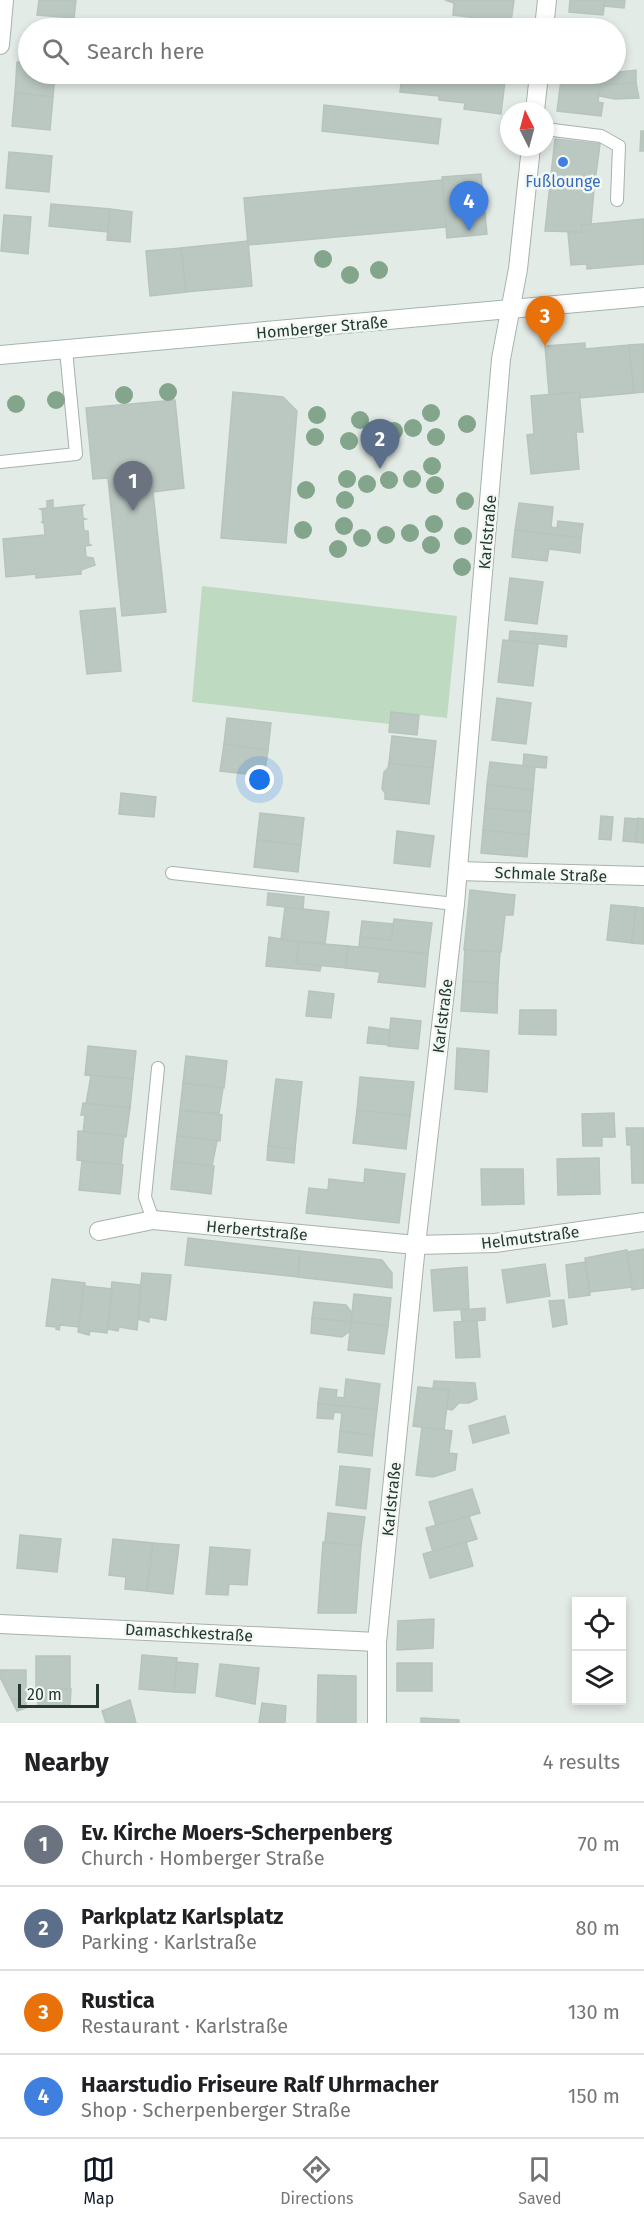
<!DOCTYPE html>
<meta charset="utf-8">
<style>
:root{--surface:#fff;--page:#f2f2f2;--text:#202124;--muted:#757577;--line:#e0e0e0;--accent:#111827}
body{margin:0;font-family:"Fira Sans",sans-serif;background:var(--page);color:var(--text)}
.controls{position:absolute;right:18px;bottom:18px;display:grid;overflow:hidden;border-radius:0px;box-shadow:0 3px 9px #0003}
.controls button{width:54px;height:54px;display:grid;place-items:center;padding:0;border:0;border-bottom:2px solid var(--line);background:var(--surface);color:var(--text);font:30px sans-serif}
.compass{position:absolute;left:500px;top:102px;width:54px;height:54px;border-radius:50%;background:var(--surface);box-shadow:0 3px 9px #0003;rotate:354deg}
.scale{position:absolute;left:18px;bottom:15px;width:81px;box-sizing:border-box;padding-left:6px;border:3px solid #243a31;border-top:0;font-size:16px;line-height:21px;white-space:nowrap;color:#243a31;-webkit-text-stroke:4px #f3f8f4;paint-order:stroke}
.you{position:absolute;left:260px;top:780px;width:21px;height:21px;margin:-15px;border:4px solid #fff;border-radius:50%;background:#1a73e8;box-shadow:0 0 0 9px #1a73e833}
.badge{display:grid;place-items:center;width:39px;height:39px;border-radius:50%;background:var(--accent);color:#fff;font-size:20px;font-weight:700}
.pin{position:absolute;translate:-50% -50px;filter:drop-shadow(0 2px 3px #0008)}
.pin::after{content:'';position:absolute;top:32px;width:21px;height:18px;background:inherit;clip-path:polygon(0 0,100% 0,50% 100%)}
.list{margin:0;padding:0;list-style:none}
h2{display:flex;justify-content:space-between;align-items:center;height:78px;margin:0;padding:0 24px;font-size:26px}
h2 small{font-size:20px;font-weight:400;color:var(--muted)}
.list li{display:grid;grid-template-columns:39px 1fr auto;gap:18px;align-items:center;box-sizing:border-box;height:84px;padding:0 24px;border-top:2px solid var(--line)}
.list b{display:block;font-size:22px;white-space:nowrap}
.list p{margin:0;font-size:20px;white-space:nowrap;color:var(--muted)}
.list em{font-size:20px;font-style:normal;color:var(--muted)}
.icon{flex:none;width:33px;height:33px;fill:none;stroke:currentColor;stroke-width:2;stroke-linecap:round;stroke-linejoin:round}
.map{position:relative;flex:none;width:644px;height:1723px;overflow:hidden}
.search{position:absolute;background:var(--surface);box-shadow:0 3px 9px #0003;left:18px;right:18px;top:18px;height:66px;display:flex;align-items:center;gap:15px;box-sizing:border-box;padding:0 21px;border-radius:33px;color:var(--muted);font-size:22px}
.sheet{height:414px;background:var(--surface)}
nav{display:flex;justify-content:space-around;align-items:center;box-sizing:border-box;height:84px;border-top:2px solid var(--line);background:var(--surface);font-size:16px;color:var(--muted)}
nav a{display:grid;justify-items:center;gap:3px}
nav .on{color:var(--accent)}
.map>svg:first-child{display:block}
</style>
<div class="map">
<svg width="644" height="1723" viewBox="0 0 644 1723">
<rect width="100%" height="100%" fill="#e3ebe6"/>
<polygon fill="#bedac1" points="202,586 457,616 447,718 392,712 390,724 192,702"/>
<g fill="#bbc8c1" stroke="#b6c4bc" stroke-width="1.5">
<polygon points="39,0 76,0 74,18 37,15"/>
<polygon points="445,0 514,0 511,22 453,15 454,3"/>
<polygon points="570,0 605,0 603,15 569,12"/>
<polygon points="605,0 625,0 624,8 604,6"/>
<polygon points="407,26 433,28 407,28"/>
<polygon points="17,62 28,63 28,74 55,74 53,97 15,93"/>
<polygon points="636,70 636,83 604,85 605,74"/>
<polygon points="402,74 435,74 505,81 501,114 464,109 465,103 439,100 439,96 400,92"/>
<polygon points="435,74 506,74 505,81"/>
<polygon points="562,74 605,74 604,85 561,80"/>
<polygon points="561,80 600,85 598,102 603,103 601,116 557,111"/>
<polygon points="636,83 639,98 615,99 599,96 600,85"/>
<polygon points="15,93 53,97 50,130 12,126"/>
<polygon points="324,105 441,119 438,144 322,131"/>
<polygon points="641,131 644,131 644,151 640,151"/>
<polygon points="555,139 600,144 594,189 550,184"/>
<polygon points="9,152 52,156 49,192 6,188"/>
<polygon points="481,174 487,234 447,238 442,177"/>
<polygon points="442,180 446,227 248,245 244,198"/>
<polygon points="550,184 594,189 591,224 582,225 582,232 545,231"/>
<polygon points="51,204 110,209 108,232 49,226"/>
<polygon points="110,209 132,212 130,242 107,240"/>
<polygon points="4,215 31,217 28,254 1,251"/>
<polygon points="644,219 644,264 587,269 587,264 571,265 568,233 582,232 582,225"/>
<polygon points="248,241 252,286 186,292 181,248"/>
<polygon points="181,248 186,292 150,296 146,251"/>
<polygon points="585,343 585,349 629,345 634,393 580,398 579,392 549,394 545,346"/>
<polygon points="644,344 644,392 634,393 629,345"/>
<polygon points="233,392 283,397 297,411 286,543 221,538"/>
<polygon points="579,392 583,432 576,432 579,469 531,474 527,435 534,434 531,396"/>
<polygon points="175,400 184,488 153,492 166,612 122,616 108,478 93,479 86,408"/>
<polygon points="53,500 53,508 84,505 82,507 83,518 86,519 83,520 84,531 88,531 89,545 92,545 85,546 86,557 93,558 95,565 81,570 81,574 36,578 36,574 6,577 3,539 45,535 44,523 41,522 43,522 42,510 40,509 47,508 47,501"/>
<polygon points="519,503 553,507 551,527 557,528 558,521 583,524 581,538 515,530"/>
<polygon points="515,530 581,538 580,553 549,549 547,561 512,557"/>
<polygon points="510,578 543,582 537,624 505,620"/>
<polygon points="115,608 121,671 87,674 80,611"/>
<polygon points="510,631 535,633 534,643 509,640"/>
<polygon points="535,633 567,636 566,647 534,643"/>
<polygon points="503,640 538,644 533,686 498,682"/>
<polygon points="497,698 531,703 526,744 492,740"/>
<polygon points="391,712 419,715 417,735 389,732"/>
<polygon points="227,718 271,723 268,750 224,744"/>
<polygon points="392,736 436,741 433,768 389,763"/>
<polygon points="224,744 268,750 264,776 220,771"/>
<polygon points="524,754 547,757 546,768 523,766"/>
<polygon points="490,762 535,767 533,790 487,785"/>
<polygon points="389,763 433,768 429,804 385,799 385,793 382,789 384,772 388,768"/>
<polygon points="487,785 533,790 531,812 485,808"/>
<polygon points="121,793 156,797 154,817 119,814"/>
<polygon points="485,808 531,812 529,835 483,830"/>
<polygon points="260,813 304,818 301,845 257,840"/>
<polygon points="601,816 613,817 611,840 599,839"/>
<polygon points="625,818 638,819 636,842 623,841"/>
<polygon points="638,818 644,819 644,843 636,842"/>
<polygon points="483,830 529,835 527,857 481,853"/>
<polygon points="397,831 434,836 430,867 394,863"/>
<polygon points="257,840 301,845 298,872 254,867"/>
<polygon points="470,890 515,895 513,915 505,915 501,952 464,950"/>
<polygon points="268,893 304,897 303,909 267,905"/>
<polygon points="611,905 636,907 632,943 607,940"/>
<polygon points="285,907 329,912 325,944 281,939"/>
<polygon points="636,907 644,908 644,944 632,943"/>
<polygon points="394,919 432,923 428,954 359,947 360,937 391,940"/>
<polygon points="362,921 393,924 391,940 360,937"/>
<polygon points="269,937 299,942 296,963 321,966 320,971 266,966"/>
<polygon points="299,942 348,946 346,968 296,963"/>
<polygon points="348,946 428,954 425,987 378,982 380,972 346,968"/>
<polygon points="465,950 500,952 498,983 463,981"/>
<polygon points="463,981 498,983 497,1013 461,1011"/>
<polygon points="309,991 334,994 331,1018 306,1016"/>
<polygon points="520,1010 556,1010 556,1035 519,1034"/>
<polygon points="391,1018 421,1021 418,1049 388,1046"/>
<polygon points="369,1027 390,1030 389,1045 367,1043"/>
<polygon points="88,1046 136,1051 133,1079 85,1075"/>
<polygon points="457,1048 489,1051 487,1092 455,1089"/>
<polygon points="186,1056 227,1061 224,1088 183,1083"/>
<polygon points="91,1075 133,1079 130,1108 86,1104"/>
<polygon points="360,1077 414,1082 410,1116 357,1110"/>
<polygon points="276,1079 302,1082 295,1149 268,1146"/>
<polygon points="183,1083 223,1088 219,1114 180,1110"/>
<polygon points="83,1103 130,1108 126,1137 83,1132 85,1115 81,1115"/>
<polygon points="180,1110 222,1115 220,1141 177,1136"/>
<polygon points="357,1110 410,1116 406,1149 353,1143"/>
<polygon points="614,1113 615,1137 602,1137 602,1146 583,1146 582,1114"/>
<polygon points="626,1128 644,1128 644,1183 632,1183 631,1145 627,1145"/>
<polygon points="78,1131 124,1136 121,1165 77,1160"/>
<polygon points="177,1136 217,1141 212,1166 174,1162"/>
<polygon points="268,1146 295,1149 294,1163 267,1160"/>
<polygon points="599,1158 600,1194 558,1195 557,1159"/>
<polygon points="82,1161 123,1165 120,1194 79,1190"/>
<polygon points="174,1162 214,1166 211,1194 171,1189"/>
<polygon points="365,1169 405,1174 399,1223 306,1213 309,1188 328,1190 329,1179 364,1183"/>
<polygon points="481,1169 523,1169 524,1204 482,1205"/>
<polygon points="188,1238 300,1251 298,1277 185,1265"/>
<polygon points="644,1249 644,1288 632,1290 627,1252"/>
<polygon points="627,1250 632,1287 590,1292 585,1258"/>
<polygon points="300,1251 382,1260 392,1273 392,1288 298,1277"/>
<polygon points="585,1262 590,1295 569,1298 566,1265"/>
<polygon points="545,1264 550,1296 507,1303 502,1270"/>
<polygon points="467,1267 469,1309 434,1311 431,1270"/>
<polygon points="142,1273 171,1275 166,1320 149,1317 149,1322 137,1319"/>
<polygon points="52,1279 85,1283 79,1327 60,1325 59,1330 56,1329 56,1327 46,1326"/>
<polygon points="112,1282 141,1285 137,1330 119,1327 118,1331 107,1329"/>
<polygon points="84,1286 112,1289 107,1333 90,1331 89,1335 78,1332"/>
<polygon points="354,1294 391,1298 388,1326 351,1322"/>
<polygon points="564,1300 567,1324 553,1327 549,1301"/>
<polygon points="314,1302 346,1305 352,1313 351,1322 312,1318"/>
<polygon points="485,1308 485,1320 462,1322 461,1310"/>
<polygon points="312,1318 351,1322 350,1331 342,1337 311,1333"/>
<polygon points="477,1321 480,1357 456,1358 454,1322"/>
<polygon points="351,1322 388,1326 384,1354 348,1350"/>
<polygon points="346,1379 380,1384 377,1410 318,1403 320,1388 337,1390 336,1397 344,1398"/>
<polygon points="434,1381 475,1383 477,1399 469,1403 459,1403 452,1410 447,1409 449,1390 433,1388"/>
<polygon points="418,1387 449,1390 444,1430 413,1426"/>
<polygon points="318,1403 377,1410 374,1436 340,1431 342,1413 334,1412 333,1419 317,1418"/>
<polygon points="505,1416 509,1433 473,1443 469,1426"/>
<polygon points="422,1427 452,1431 449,1453 457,1454 455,1470 433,1477 416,1475"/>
<polygon points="340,1431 374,1436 372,1456 338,1452"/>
<polygon points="340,1466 370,1469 366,1509 336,1505"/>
<polygon points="472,1489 480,1513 436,1526 429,1502"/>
<polygon points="328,1513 365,1517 361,1546 325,1542"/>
<polygon points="469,1516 477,1539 433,1552 426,1528"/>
<polygon points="20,1535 61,1539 57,1572 17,1568"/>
<polygon points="113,1539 153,1543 147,1591 125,1589 126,1577 109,1575"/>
<polygon points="323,1542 361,1546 356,1613 318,1613"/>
<polygon points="466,1542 473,1566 430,1578 423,1554"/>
<polygon points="153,1543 179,1545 173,1594 147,1591"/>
<polygon points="210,1547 250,1550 247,1585 229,1584 228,1595 206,1594"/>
<polygon points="434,1619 433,1648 397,1650 398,1621"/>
<polygon points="142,1655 177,1658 174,1692 139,1689"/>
<rect x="36" y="1656" width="34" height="33"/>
<polygon points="177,1662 198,1664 195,1693 174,1692"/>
<rect x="397" y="1663" width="35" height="28"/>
<polygon points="220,1664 259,1668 255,1704 216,1696"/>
<polygon points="0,1670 26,1670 26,1699 11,1699 0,1677"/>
<polygon points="318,1675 356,1676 356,1723 317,1723"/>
<polygon points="38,1689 71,1689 70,1705 38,1705"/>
<polygon points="11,1699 26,1699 26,1708 17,1711"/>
<polygon points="130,1700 136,1723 106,1723 102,1711"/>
<polygon points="262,1703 286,1706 285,1723 259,1723"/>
<polygon points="421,1718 459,1720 459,1723 421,1723"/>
</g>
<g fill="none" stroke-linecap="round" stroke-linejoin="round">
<defs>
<g id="lane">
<polyline points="545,129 601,136 619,146 617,200"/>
<polyline points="0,462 76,454 66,350"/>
<polyline points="172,873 455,904"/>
<polyline points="153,1220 145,1197 158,1068"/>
</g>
<g id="street">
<polyline points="544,28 547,0"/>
<polyline points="0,45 4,0"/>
<polyline points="535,111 539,74"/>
<polyline points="458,871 644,876"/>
<polyline points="99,1231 153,1220 416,1245 495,1243 644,1222"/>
<polyline points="0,1624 377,1642"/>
<polyline points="377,1723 377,1642 416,1245 455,904 501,359 518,269 531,147"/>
</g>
<polyline id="secondary" points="0,355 644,297"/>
</defs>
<use href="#lane" stroke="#a6b2ac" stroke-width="14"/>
<use href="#street" stroke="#a6b2ac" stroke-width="20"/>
<use href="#secondary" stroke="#a2b5ac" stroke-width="20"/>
<use href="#lane" stroke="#fff" stroke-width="12"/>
<use href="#street" stroke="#fff" stroke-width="18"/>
<use href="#secondary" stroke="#fff" stroke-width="18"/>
</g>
<g fill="#82a58b">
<circle cx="323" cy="259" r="9"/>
<circle cx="379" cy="270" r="9"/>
<circle cx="350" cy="275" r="9"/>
<circle cx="168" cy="392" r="9"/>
<circle cx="124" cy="395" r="9"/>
<circle cx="56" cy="400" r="9"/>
<circle cx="16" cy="404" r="9"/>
<circle cx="431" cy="413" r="9"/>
<circle cx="317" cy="415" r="9"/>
<circle cx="360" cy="420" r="9"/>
<circle cx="467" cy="424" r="9"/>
<circle cx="413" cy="428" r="9"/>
<circle cx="375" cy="431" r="9"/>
<circle cx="394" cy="431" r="9"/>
<circle cx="315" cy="437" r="9"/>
<circle cx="436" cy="437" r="9"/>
<circle cx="349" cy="441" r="9"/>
<circle cx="432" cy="466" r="9"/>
<circle cx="347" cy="479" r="9"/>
<circle cx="412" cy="479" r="9"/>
<circle cx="389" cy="480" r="9"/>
<circle cx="367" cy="484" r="9"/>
<circle cx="435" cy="485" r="9"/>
<circle cx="306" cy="490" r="9"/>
<circle cx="345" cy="500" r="9"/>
<circle cx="465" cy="501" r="9"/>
<circle cx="434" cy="524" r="9"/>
<circle cx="344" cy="526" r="9"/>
<circle cx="303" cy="530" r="9"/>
<circle cx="410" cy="533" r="9"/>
<circle cx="386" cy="535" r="9"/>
<circle cx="463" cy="536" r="9"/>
<circle cx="362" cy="538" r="9"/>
<circle cx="431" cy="545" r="9"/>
<circle cx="338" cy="549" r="9"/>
<circle cx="462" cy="567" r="9"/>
</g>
<circle fill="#3f7fe0" stroke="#f3f8f4" stroke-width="2" cx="563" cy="162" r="6"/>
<g text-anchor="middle" stroke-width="5" stroke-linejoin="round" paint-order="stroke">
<g font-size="16" fill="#366cbe" stroke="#f3f8f4">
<text x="563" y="187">Fußlounge</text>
</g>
<g font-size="16" fill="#243a31" stroke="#f3f8f4">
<text transform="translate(322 327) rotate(-5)" y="6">Homberger Straße</text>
<text transform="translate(487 532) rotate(-85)" y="6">Karlstraße</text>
<text transform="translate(551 874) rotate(2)" y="6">Schmale Straße</text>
<text transform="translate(442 1016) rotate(-83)" y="6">Karlstraße</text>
<text transform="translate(257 1230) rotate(5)" y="6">Herbertstraße</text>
<text transform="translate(530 1237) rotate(-7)" y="6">Helmutstraße</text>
<text transform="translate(391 1499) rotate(-84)" y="6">Karlstraße</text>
<text transform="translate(189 1632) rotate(3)" y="6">Damaschkestraße</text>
</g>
</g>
</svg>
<div class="controls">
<button><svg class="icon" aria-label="locate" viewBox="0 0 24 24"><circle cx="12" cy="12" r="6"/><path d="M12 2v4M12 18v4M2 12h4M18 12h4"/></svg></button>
<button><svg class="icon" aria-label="layers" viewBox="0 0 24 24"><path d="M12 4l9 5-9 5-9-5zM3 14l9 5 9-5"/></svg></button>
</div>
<svg class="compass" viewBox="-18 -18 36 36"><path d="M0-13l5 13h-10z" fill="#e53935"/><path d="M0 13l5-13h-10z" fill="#757577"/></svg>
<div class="scale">20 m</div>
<div class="you"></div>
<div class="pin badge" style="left:133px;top:511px;background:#6b7280">1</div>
<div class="pin badge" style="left:380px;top:469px;background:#5c6f8a">2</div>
<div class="pin badge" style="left:545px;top:346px;background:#e8710a">3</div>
<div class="pin badge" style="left:469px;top:231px;background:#3f7fe0">4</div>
<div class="search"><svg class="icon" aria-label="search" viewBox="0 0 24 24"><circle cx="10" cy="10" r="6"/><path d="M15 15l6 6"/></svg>Search here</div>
</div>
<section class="sheet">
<h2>Nearby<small>4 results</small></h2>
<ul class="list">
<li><span class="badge" style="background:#6b7280">1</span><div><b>Ev. Kirche Moers-Scherpenberg</b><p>Church · Homberger Straße</p></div><em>70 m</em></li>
<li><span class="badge" style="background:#5c6f8a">2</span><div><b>Parkplatz Karlsplatz</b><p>Parking · Karlstraße</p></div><em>80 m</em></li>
<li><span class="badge" style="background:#e8710a">3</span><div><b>Rustica</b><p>Restaurant · Karlstraße</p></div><em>130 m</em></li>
<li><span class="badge" style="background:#3f7fe0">4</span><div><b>Haarstudio Friseure Ralf Uhrmacher</b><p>Shop · Scherpenberger Straße</p></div><em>150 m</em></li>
</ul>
</section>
<nav>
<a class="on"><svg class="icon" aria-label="map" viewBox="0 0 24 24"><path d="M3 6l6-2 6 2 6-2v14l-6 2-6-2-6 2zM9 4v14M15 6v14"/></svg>Map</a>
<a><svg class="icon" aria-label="directions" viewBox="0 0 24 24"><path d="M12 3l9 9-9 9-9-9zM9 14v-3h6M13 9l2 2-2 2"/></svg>Directions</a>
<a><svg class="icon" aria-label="saved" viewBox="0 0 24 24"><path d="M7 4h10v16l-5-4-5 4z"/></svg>Saved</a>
</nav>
